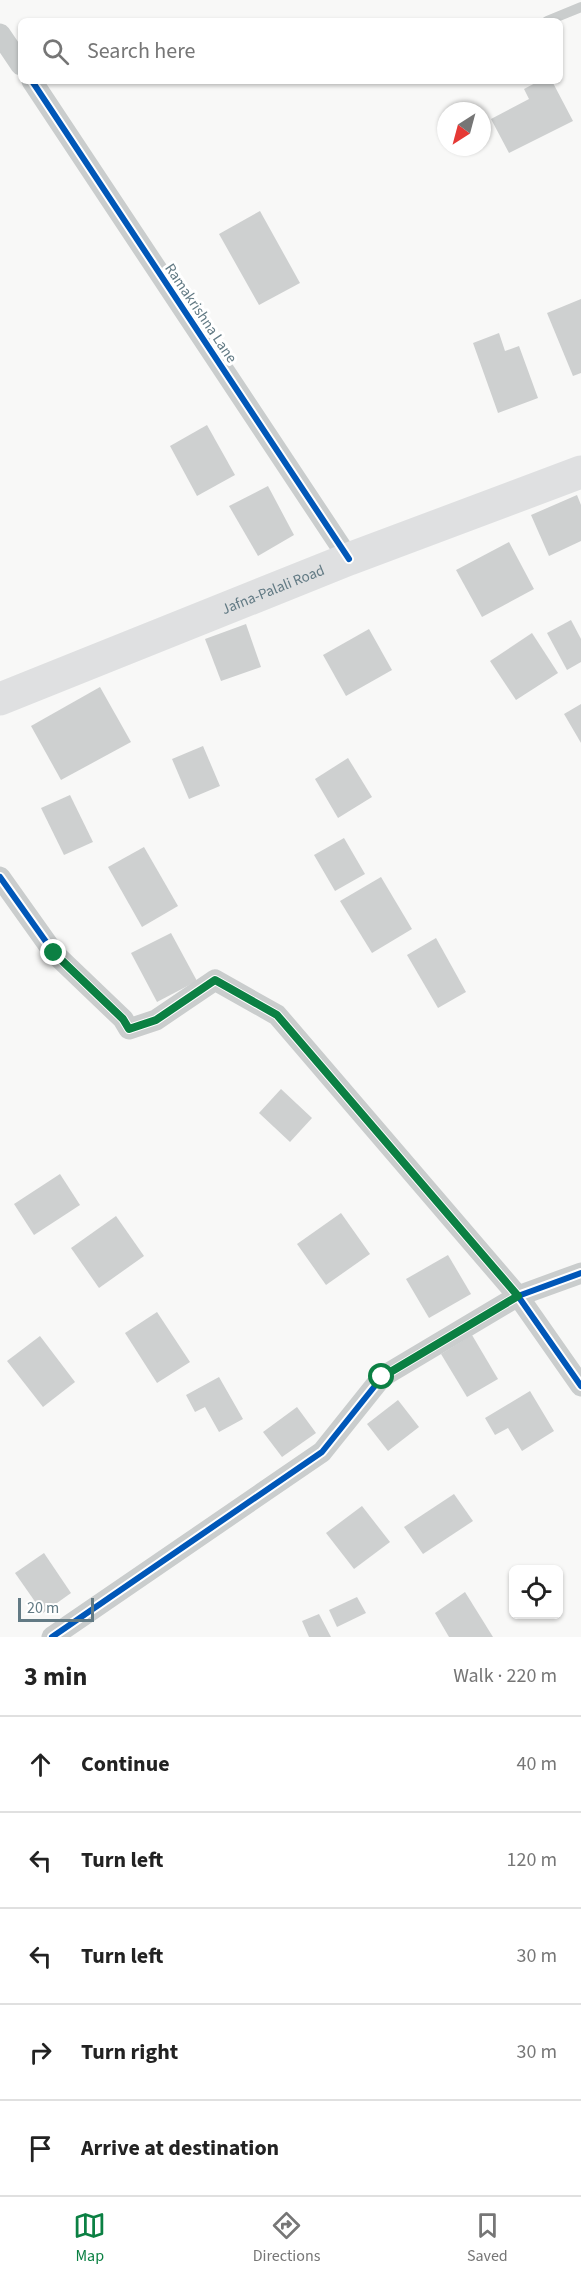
<!DOCTYPE html>
<meta charset="utf-8">
<style>
:root{--surface:#fff;--page:#f6f6f6;--text:#222;--muted:#767676;--line:#e0e0e0;--accent:#0b8043}
body{margin:0;font-family:"Source Sans 3",sans-serif;background:var(--page);color:var(--text)}
.controls{position:absolute;right:18px;bottom:18px;display:grid;overflow:hidden;border-radius:9px;box-shadow:0 2px 4px #0004}
.controls button{width:54px;height:54px;display:grid;place-items:center;padding:0;border:0;border-bottom:2px solid var(--line);background:var(--surface);color:var(--text);font:30px sans-serif}
.compass{position:absolute;left:437px;top:102px;width:54px;height:54px;border-radius:50%;background:var(--surface);box-shadow:0 2px 4px #0004;rotate:216deg}
.scale{position:absolute;left:18px;bottom:15px;width:76px;box-sizing:border-box;padding-left:6px;border:3px solid #627a84;border-top:0;font-size:16px;line-height:21px;white-space:nowrap;color:#627a84;-webkit-text-stroke:4px #fff;paint-order:stroke}
.stop{position:absolute;width:18px;height:18px;margin:-14px;border:4px solid #0b8043;border-radius:50%;background:#fff}
.stop.end{background:#0b8043;border-color:#fff;box-shadow:0 2px 6px #0008}
.list{margin:0;padding:0;list-style:none}
h2{display:flex;justify-content:space-between;align-items:center;height:78px;margin:0;padding:0 24px;font-size:26px}
h2 small{font-size:20px;font-weight:400;color:var(--muted)}
.list li{display:grid;grid-template-columns:39px 1fr auto;gap:18px;align-items:center;box-sizing:border-box;height:96px;padding:0 24px;border-top:2px solid var(--line)}
.list b{display:block;font-size:22px;white-space:nowrap}
.list em{font-size:20px;font-style:normal;color:var(--muted)}
.icon{flex:none;width:33px;height:33px;fill:none;stroke:currentColor;stroke-width:2;stroke-linecap:round;stroke-linejoin:round}
.map{position:relative;flex:none;width:581px;height:1637px;overflow:hidden}
.search{position:absolute;background:var(--surface);box-shadow:0 2px 4px #0004;left:18px;right:18px;top:18px;height:66px;display:flex;align-items:center;gap:15px;box-sizing:border-box;padding:0 21px;border-radius:9px;color:var(--muted);font-size:22px}
.sheet{height:558px;background:var(--surface)}
nav{display:flex;justify-content:space-around;align-items:center;box-sizing:border-box;height:84px;border-top:2px solid var(--line);background:var(--surface);font-size:16px;color:var(--muted)}
nav a{display:grid;justify-items:center;gap:3px}
nav .on{color:var(--accent)}
.map>svg:first-child{display:block}
</style>
<div class="map">
<svg width="581" height="1637" viewBox="0 0 581 1637">
<rect width="100%" height="100%" fill="#f8f8f7"/>
<g fill="#ced0d0">
<polygon points="539,81 552,81 573,121 509,153 491,119 529,99 524,89"/>
<polygon points="260,211 300,283 259,305 219,234"/>
<polygon points="581,299 581,373 573,376 547,313"/>
<polygon points="499,333 505,351 519,346 538,398 498,413 473,343"/>
<polygon points="207,425 235,475 197,496 170,446"/>
<polygon points="268,486 294,535 258,556 229,506"/>
<polygon points="577,495 581,505 581,541 549,556 531,515"/>
<polygon points="509,542 534,589 482,617 456,570"/>
<polygon points="571,620 581,639 581,662 567,670 547,633"/>
<polygon points="246,624 261,667 221,681 205,639"/>
<polygon points="369,629 392,670 346,696 323,655"/>
<polygon points="532,633 558,673 516,700 490,661"/>
<polygon points="100,687 131,742 61,780 31,726"/>
<polygon points="581,704 581,743 564,714"/>
<polygon points="203,746 220,786 189,799 172,759"/>
<polygon points="348,758 372,797 338,818 315,779"/>
<polygon points="70,795 93,842 64,855 41,808"/>
<polygon points="344,838 365,874 335,891 314,855"/>
<polygon points="144,847 178,906 142,927 108,867"/>
<polygon points="381,877 412,929 372,953 340,901"/>
<polygon points="171,933 197,981 157,1002 131,953"/>
<polygon points="436,938 466,992 438,1008 407,955"/>
<polygon points="281,1089 312,1118 290,1142 259,1113"/>
<polygon points="60,1174 80,1205 34,1235 14,1204"/>
<polygon points="341,1213 370,1254 326,1285 297,1244"/>
<polygon points="116,1216 144,1256 99,1288 71,1248"/>
<polygon points="448,1255 471,1294 429,1318 406,1279"/>
<polygon points="157,1312 190,1362 157,1383 125,1333"/>
<polygon points="472,1335 498,1379 467,1397 441,1354"/>
<polygon points="40,1336 75,1382 43,1407 7,1361"/>
<polygon points="219,1377 243,1419 219,1432 205,1407 195,1412 186,1395"/>
<polygon points="530,1391 554,1431 522,1451 508,1428 495,1435 485,1418"/>
<polygon points="398,1400 419,1427 388,1451 367,1424"/>
<polygon points="297,1407 316,1433 282,1457 263,1432"/>
<polygon points="454,1494 473,1521 423,1554 404,1527"/>
<polygon points="362,1506 390,1542 354,1569 326,1533"/>
<polygon points="44,1553 71,1593 43,1613 15,1573"/>
<polygon points="465,1592 493,1637 449,1637 435,1613"/>
<polygon points="357,1597 366,1613 337,1627 329,1610"/>
<polygon points="319,1614 331,1637 309,1637 302,1621"/>
</g>
<g fill="none" stroke-linecap="round" stroke-linejoin="round">
<polyline stroke="#cacdcd" stroke-width="10" points="547,21 581,7"/>
<g stroke="#cacdcd" stroke-width="21">
<polyline points="0,34 21,65"/>
<polyline points="32,81 349,559"/>
<polyline points="0,877 54,953 123,1019 129,1029 156,1020 215,980 277,1015 518,1296 581,1386"/>
<polyline points="52,1637 322,1452 382,1377 518,1296 581,1273"/>
</g>
<path stroke="#dfe0e1" stroke-width="33" id="s1" d="M 0,699 L 349,559 L 581,472"/>
<defs>
<g id="cycleway">
<polyline points="32,81 349,559"/>
<polyline points="0,877 54,953 123,1019 129,1029 156,1020 215,980 277,1015 518,1296 581,1386"/>
<polyline points="52,1637 322,1452 382,1377 518,1296 581,1273"/>
</g>
</defs>
<use href="#cycleway" stroke="#fff" stroke-width="10"/>
<use href="#cycleway" stroke="#0057b8" stroke-width="6"/>
</g>
<g fill="none" stroke-linecap="round" stroke-linejoin="round">
<polyline stroke="#0b8043" stroke-width="8" points="54,953 123,1019 129,1029 156,1020 215,980 277,1015 518,1296 382,1377"/>
</g>
<g text-anchor="middle" stroke-width="6" stroke-linejoin="round" paint-order="stroke">
<g font-size="15" fill="#627a84" stroke="#fff">
<text transform="translate(201 313) rotate(56)" y="5">Ramakrishna Lane</text>
<text dy="5" stroke="none"><textPath href="#s1" startOffset="294">Jafna-Palali Road</textPath></text>
</g>
</g>
</svg>
<div class="controls">
<button><svg class="icon" aria-label="locate" viewBox="0 0 24 24"><circle cx="12" cy="12" r="6"/><path d="M12 2v4M12 18v4M2 12h4M18 12h4"/></svg></button>
</div>
<svg class="compass" viewBox="-18 -18 36 36"><path d="M0-13l5 13h-10z" fill="#e53935"/><path d="M0 13l5-13h-10z" fill="#767676"/></svg>
<div class="scale">20 m</div>
<div class="stop" style="left:382px;top:1377px"></div>
<div class="stop end" style="left:54px;top:953px"></div>
<div class="search"><svg class="icon" aria-label="search" viewBox="0 0 24 24"><circle cx="10" cy="10" r="6"/><path d="M15 15l6 6"/></svg>Search here</div>
</div>
<section class="sheet">
<h2>3 min<small>Walk · 220 m</small></h2>
<ul class="list">
<li><svg class="icon" aria-label="ahead" viewBox="0 0 24 24"><path d="M12 20V5M6 11l6-6 6 6"/></svg><div><b>Continue</b></div><em>40 m</em></li>
<li><svg class="icon" aria-label="left" viewBox="0 0 24 24"><path d="M17 20v-9H6M10 6l-5 5 5 5"/></svg><div><b>Turn left</b></div><em>120 m</em></li>
<li><svg class="icon" aria-label="left" viewBox="0 0 24 24"><path d="M17 20v-9H6M10 6l-5 5 5 5"/></svg><div><b>Turn left</b></div><em>30 m</em></li>
<li><svg class="icon" aria-label="right" viewBox="0 0 24 24"><path d="M7 20v-9h11M14 6l5 5-5 5"/></svg><div><b>Turn right</b></div><em>30 m</em></li>
<li><svg class="icon" aria-label="arrive" viewBox="0 0 24 24"><path d="M6 21V4h12l-3 4 3 4H6"/></svg><div><b>Arrive at destination</b></div></li>
</ul>
</section>
<nav>
<a class="on"><svg class="icon" aria-label="map" viewBox="0 0 24 24"><path d="M3 6l6-2 6 2 6-2v14l-6 2-6-2-6 2zM9 4v14M15 6v14"/></svg>Map</a>
<a><svg class="icon" aria-label="directions" viewBox="0 0 24 24"><path d="M12 3l9 9-9 9-9-9zM9 14v-3h6M13 9l2 2-2 2"/></svg>Directions</a>
<a><svg class="icon" aria-label="saved" viewBox="0 0 24 24"><path d="M7 4h10v16l-5-4-5 4z"/></svg>Saved</a>
</nav>
